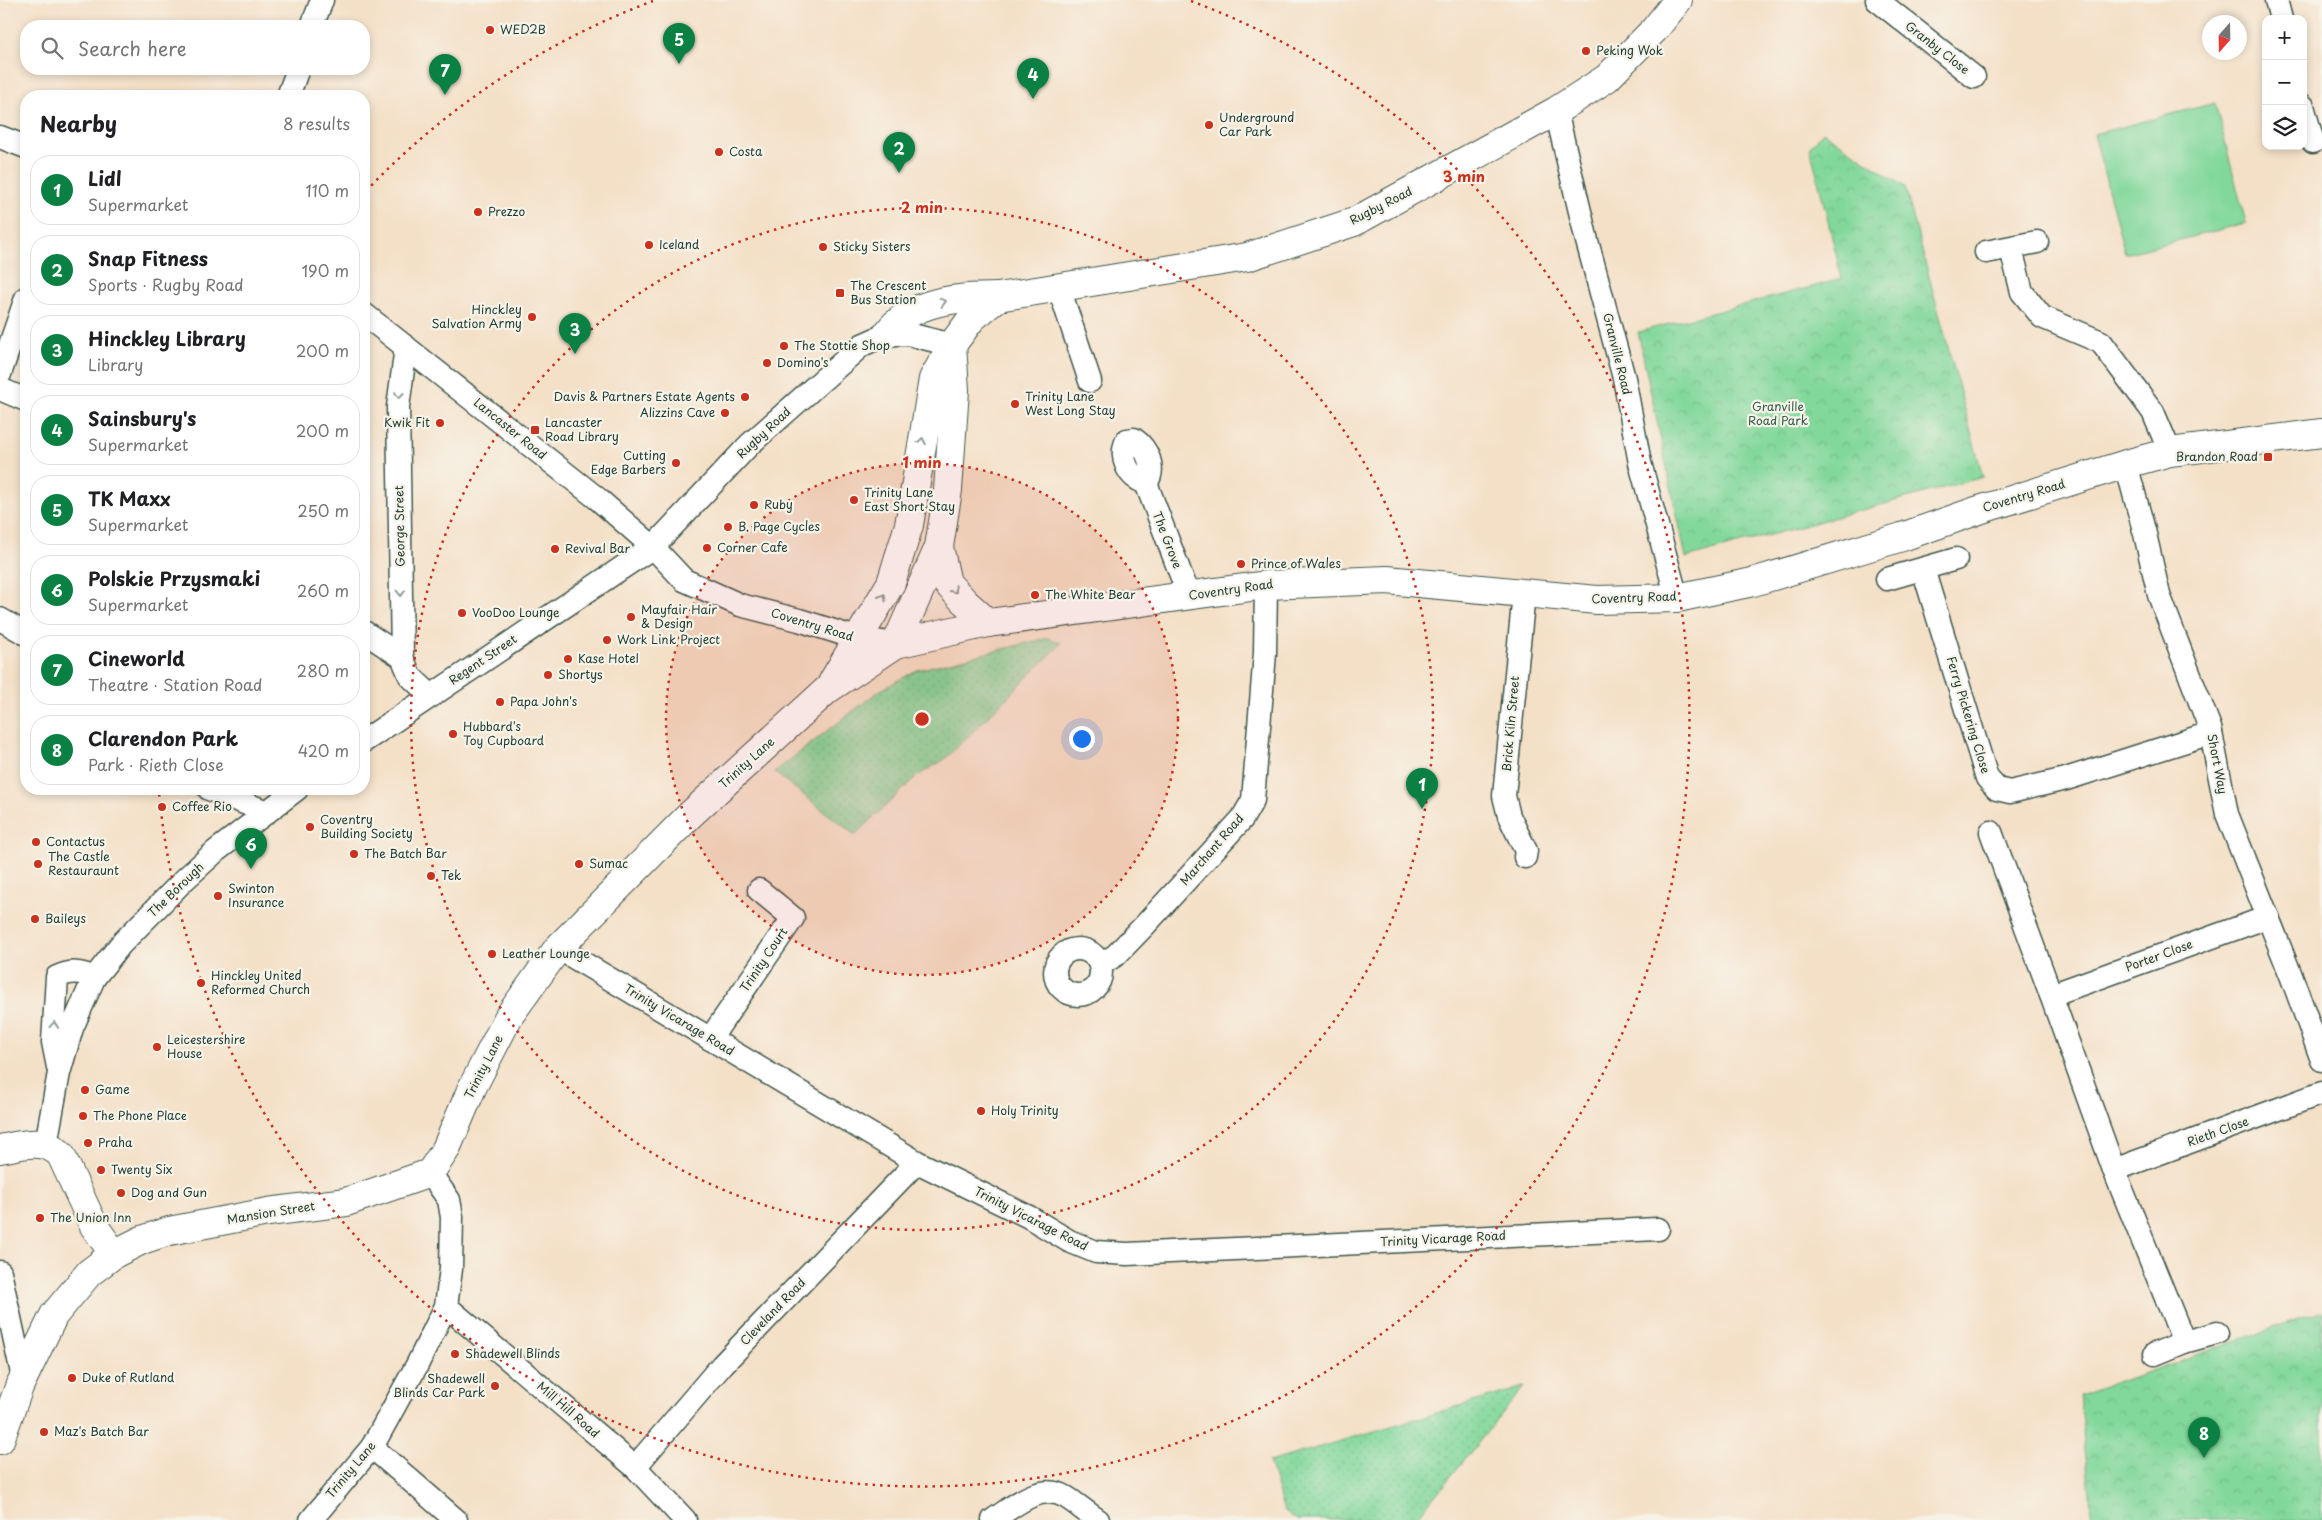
<!DOCTYPE html>
<meta charset="utf-8">
<style>
:root{--surface:#fff;--page:#f2f2f2;--text:#202124;--muted:#757577;--line:#e0e0e0;--accent:#0b8043}
body{margin:0;font-family:"Playpen Sans",sans-serif;background:var(--page);color:var(--text)}
.controls{position:absolute;right:15px;top:15px;display:grid;overflow:hidden;border-radius:10px;box-shadow:0 2px 8px #0003}
.controls button{width:45px;height:45px;display:grid;place-items:center;padding:0;border:0;border-bottom:1px solid var(--line);background:var(--surface);color:var(--text);font:25px sans-serif}
.compass{position:absolute;left:2202px;top:15px;width:45px;height:45px;border-radius:50%;background:var(--surface);box-shadow:0 2px 8px #0003;rotate:200deg}
.you{position:absolute;left:1081px;top:738px;width:18px;height:18px;margin:-12px;border:4px solid #fff;border-radius:50%;background:#1a73e8;box-shadow:0 0 0 8px #1a73e833}
.badge{display:grid;place-items:center;width:32px;height:32px;border-radius:50%;background:var(--accent);color:#fff;font-size:16px;font-weight:700}
.pin{position:absolute;translate:-50% -41px;filter:drop-shadow(0 1px 2px #0008)}
.pin::after{content:'';position:absolute;top:26px;width:18px;height:15px;background:inherit;clip-path:polygon(0 0,100% 0,50% 100%)}
.list{margin:0;padding:0;list-style:none}
h2{display:flex;justify-content:space-between;align-items:center;height:65px;margin:0;padding:0 20px;font-size:21px}
h2 small{font-size:16px;font-weight:400;color:var(--muted)}
.list li{display:grid;grid-template-columns:32px 1fr auto;gap:15px;align-items:center;box-sizing:border-box;height:70px;margin:0 10px 10px;padding:0 10px;border:1px solid var(--line);border-radius:20px}
.list b{display:block;font-size:19px;white-space:nowrap}
.list p{margin:0;font-size:16px;white-space:nowrap;color:var(--muted)}
.list em{font-size:16px;font-style:normal;color:var(--muted)}
.icon{flex:none;width:28px;height:28px;fill:none;stroke:currentColor;stroke-width:2;stroke-linecap:round;stroke-linejoin:round}
.map{position:relative;flex:none;width:2322px;height:1520px;overflow:hidden}
.search{position:absolute;background:var(--surface);box-shadow:0 2px 8px #0003;left:20px;top:20px;width:350px;height:55px;display:flex;align-items:center;gap:12px;box-sizing:border-box;padding:0 18px;border-radius:20px;color:var(--muted);font-size:19px}
.panel{position:absolute;background:var(--surface);box-shadow:0 2px 8px #0003;left:20px;top:90px;width:350px;height:705px;border-radius:20px}
.map>svg:first-child{display:block}
</style>
<div class="map">
<svg width="2322" height="1520" viewBox="0 0 2322 1520">
<defs>
<pattern id="grass-dots" width="8" height="8" patternUnits="userSpaceOnUse" patternTransform="scale(1.25)"><rect width="8" height="8" fill="#82d89b"/><path d="M2 2h.1M6 6h.1" fill="none" stroke="#70ba86" stroke-width="1.8" stroke-linecap="round"/></pattern>
<pattern id="park-crowns" width="20" height="18" patternUnits="userSpaceOnUse" patternTransform="scale(1.25)"><rect width="20" height="18" fill="#82d89b"/><path d="M2 6a3 3 0 1 1 6 0M12 15a3 3 0 1 1 6 0" fill="none" stroke="#70ba86"/></pattern>
</defs>
<rect width="100%" height="100%" fill="#f7f3e8"/>
<filter id="ink" filterUnits="userSpaceOnUse"><feTurbulence type="fractalNoise" baseFrequency=".02" numOctaves="2"/><feDisplacementMap in="SourceGraphic" scale="10" xChannelSelector="R" yChannelSelector="G"/><feConvolveMatrix kernelMatrix="1 2 1 2 8 2 1 2 1" color-interpolation-filters="sRGB"/></filter>
<filter id="wash" filterUnits="userSpaceOnUse"><feTurbulence type="fractalNoise" baseFrequency=".0096" numOctaves="4" result="noise"/><feDisplacementMap in="SourceGraphic" scale="20" xChannelSelector="R" yChannelSelector="G"/><feGaussianBlur stdDeviation="1.12" result="paint"/><feColorMatrix in="noise" values="0 0 0 0 0 0 0 0 0 0 0 0 0 0 0 0 0 1.4 0 .05"/><feComposite in="paint" operator="in"/></filter>
<g filter="url(#wash)">
<rect width="100%" height="100%" fill="#f4e0c7"/>
<g fill="url(#grass-dots)" stroke="#508a68">
<polygon points="1048,638 1062,643 945,759 917,776 855,835 774,772 879,691 917,670"/>
<polygon points="1524,1387 1415,1520 1296,1520 1284,1511 1269,1462"/>
</g>
<g fill="url(#park-crowns)" stroke="#508a68">
<polygon points="1823,132 1905,187 1983,477 1686,558 1638,332 1842,279 1810,147"/>
<polygon points="2322,1311 2322,1520 2093,1520 2079,1396"/>
</g>
<polygon fill="#82d89b" stroke="#508a68" points="2215,103 2246,223 2125,254 2094,134"/>
</g>
<g filter="url(#ink)">
<g fill="none" stroke-linecap="round" stroke-linejoin="round">
<defs>
<g id="minor">
<polyline points="1877,0 1974,77"/>
<polyline points="2276,0 2281,19"/>
<polyline points="312,26 322,0"/>
<polyline points="288,96 298,69"/>
<polyline points="2303,106 2313,142"/>
<polyline points="1556,111 1587,241 1624,378 1640,463 1677,598"/>
<polyline points="0,137 26,147"/>
<polyline points="2011,249 2022,292 2042,317 2101,342 2153,412 2170,452"/>
<polyline points="1986,252 2037,242"/>
<polyline points="1059,288 1090,381"/>
<polyline points="364,314 598,499 653,547 684,580 740,605 799,620 859,639 896,644"/>
<polyline points="406,347 398,407 402,657 410,676 430,695"/>
<polyline points="0,374 26,298"/>
<polyline points="0,389 26,400"/>
<polyline points="2126,464 2145,534 2159,595 2210,728 2227,814 2292,978 2322,1060"/>
<path d="M 1146,483 C 1127,477 1119,457 1127,440 L 1134,439 C 1147,448 1157,469 1146,483 L 1189,596"/>
<polyline points="1923,569 1987,778 1997,789 2010,792 2066,779 2211,733"/>
<polyline points="1887,579 1956,559"/>
<polyline points="1524,593 1504,796 1509,816 1526,851 1525,857"/>
<polyline points="0,619 26,634"/>
<polyline points="364,632 402,657"/>
<polyline points="364,741 653,547 750,444 862,345 887,334 908,334 952,345"/>
<polyline points="209,789 267,812"/>
<polyline points="1991,832 2051,995 2268,917"/>
<polyline points="558,948 917,1162 1029,1217 1069,1241 1096,1252 1127,1254 1658,1229"/>
<circle cx="1078" cy="972" r="23"/>
<polyline points="1100,965 1116,955 1145,925 1242,819 1253,800 1265,653 1266,585"/>
<polyline points="2051,995 2114,1170 2322,1093"/>
<polyline points="710,1039 793,918 759,890"/>
<path d="M 58,1067 L 53,1042 L 57,977 C 71,971 80,971 94,978"/>
<polyline points="46,1144 59,1073 72,1028 94,978 121,944 184,880 216,851 297,789"/>
<polyline points="2114,1170 2184,1342"/>
<polyline points="0,1272 23,1378"/>
<polyline points="446,1306 635,1467 685,1520"/>
<polyline points="2155,1354 2184,1342 2217,1333"/>
<polyline points="372,1447 456,1520"/>
<polyline points="635,1467 722,1365 917,1162"/>
<polyline points="311,1520 372,1447 417,1365 446,1306 451,1269 452,1217 449,1200 430,1173"/>
<path d="M 993,1520 C 1014,1506 1040,1482 1066,1497 C 1077,1504 1087,1513 1098,1520"/>
</g>
<g id="major">
<path d="M 887,334 C 910,300 960,297 998,297"/>
<polyline points="939,547 947,583 965,602 988,623"/>
<polyline points="896,644 988,623 1266,585 1387,580 1597,600 1677,598 1753,582 1902,537 1979,510 2126,464 2170,452 2322,433"/>
<polyline points="833,681 891,583 909,525 933,379 952,345 972,318 998,297 1247,257 1354,222 1556,111 1607,78 1655,29 1678,0"/>
<path d="M 0,1149 C 22,1145 44,1137 61,1155 L 94,1226 L 114,1254"/>
<polyline points="0,1440 19,1387 54,1315 89,1273 114,1254 142,1240 169,1231 268,1212 346,1202 430,1173 446,1149 472,1088 509,1016 558,948 691,814 828,689 896,644 939,547 948,490 955,390 952,345"/>
</g>
</defs>
<use href="#minor" stroke="#3f554a" stroke-width="25"/>
<use href="#major" stroke="#3f554a" stroke-width="30"/>
<use href="#minor" stroke="#fff" stroke-width="22"/>
<use href="#major" stroke="#fff" stroke-width="28"/>
</g>
<defs><path id="oneway-chevron" d="M-2-3.5L2.5 0L-2 3.5" fill="none" stroke-width="1.6" stroke-linecap="round" stroke-linejoin="round" transform="scale(1.25)"/></defs>
<g stroke="#8f9e9a">
<use href="#oneway-chevron" transform="translate(943 302) rotate(-15)"/>
<use href="#oneway-chevron" transform="translate(399 395) rotate(97)"/>
<use href="#oneway-chevron" transform="translate(922 441) rotate(-80)"/>
<use href="#oneway-chevron" transform="translate(954 590) rotate(48)"/>
<use href="#oneway-chevron" transform="translate(401 593) rotate(89)"/>
<use href="#oneway-chevron" transform="translate(883 597) rotate(-60)"/>
<use href="#oneway-chevron" transform="translate(54 1025) rotate(-85)"/>
</g>
</g>
<circle cx="922" cy="719" r="256" fill="#c8321e" fill-opacity=".12"/>
<g fill="none" stroke="#c8321e" stroke-width="2.5" stroke-dasharray="2.5 5">
<circle cx="922" cy="719" r="256"/>
<circle cx="922" cy="719" r="511"/>
<path d="M366 191A767 767 0 0 1 653 1M1191 1A767 767 0 1 1 159 793"/>
</g>
<g fill="#c8321e" stroke="#f7f3e8" stroke-width="2">
<circle cx="490" cy="30" r="5"/>
<circle cx="1586" cy="51" r="5"/>
<circle cx="1209" cy="125" r="5"/>
<circle cx="719" cy="152" r="5"/>
<circle cx="478" cy="212" r="5"/>
<circle cx="649" cy="245" r="5"/>
<circle cx="823" cy="247" r="5"/>
<rect x="835" y="288" width="10" height="10" rx="2.5"/>
<circle cx="532" cy="317" r="5"/>
<circle cx="784" cy="346" r="5"/>
<circle cx="767" cy="363" r="5"/>
<circle cx="745" cy="397" r="5"/>
<circle cx="1015" cy="404" r="5"/>
<circle cx="725" cy="413" r="5"/>
<circle cx="440" cy="423" r="5"/>
<rect x="530" y="425" width="10" height="10" rx="2.5"/>
<rect x="2263" y="452" width="10" height="10" rx="2.5"/>
<circle cx="676" cy="463" r="5"/>
<circle cx="854" cy="500" r="5"/>
<circle cx="754" cy="505" r="5"/>
<circle cx="728" cy="527" r="5"/>
<circle cx="707" cy="548" r="5"/>
<circle cx="555" cy="549" r="5"/>
<circle cx="1241" cy="564" r="5"/>
<circle cx="1035" cy="595" r="5"/>
<circle cx="462" cy="613" r="5"/>
<circle cx="631" cy="617" r="5"/>
<circle cx="607" cy="640" r="5"/>
<circle cx="568" cy="659" r="5"/>
<circle cx="548" cy="675" r="5"/>
<circle cx="500" cy="702" r="5"/>
<circle cx="453" cy="734" r="5"/>
<circle cx="162" cy="807" r="5"/>
<circle cx="310" cy="827" r="5"/>
<circle cx="36" cy="842" r="5"/>
<circle cx="354" cy="854" r="5"/>
<circle cx="38" cy="864" r="5"/>
<circle cx="579" cy="864" r="5"/>
<circle cx="431" cy="876" r="5"/>
<circle cx="218" cy="896" r="5"/>
<circle cx="35" cy="919" r="5"/>
<circle cx="492" cy="954" r="5"/>
<circle cx="201" cy="983" r="5"/>
<circle cx="157" cy="1047" r="5"/>
<circle cx="85" cy="1090" r="5"/>
<circle cx="981" cy="1111" r="5"/>
<circle cx="83" cy="1116" r="5"/>
<circle cx="88" cy="1143" r="5"/>
<circle cx="101" cy="1170" r="5"/>
<circle cx="121" cy="1193" r="5"/>
<circle cx="40" cy="1218" r="5"/>
<circle cx="455" cy="1354" r="5"/>
<circle cx="72" cy="1378" r="5"/>
<circle cx="495" cy="1386" r="5"/>
<circle cx="44" cy="1432" r="5"/>
</g>
<g text-anchor="middle" stroke-width="4.5" stroke-linejoin="round" paint-order="stroke">
<g font-size="12" fill="#1f3d34" stroke="#f7f3e8" text-anchor="start">
<text x="500" y="34">WED2B</text>
<text x="1596" y="55">Peking Wok</text>
<text x="1219" y="122">Underground<tspan x="1219" dy="14">Car Park</tspan></text>
<text x="729" y="156">Costa</text>
<text x="488" y="216">Prezzo</text>
<text x="659" y="249">Iceland</text>
<text x="833" y="251">Sticky Sisters</text>
<text x="850" y="290">The Crescent<tspan x="850" dy="14">Bus Station</tspan></text>
<text x="522" y="314" text-anchor="end">Hinckley<tspan x="522" dy="14">Salvation Army</tspan></text>
<text x="794" y="350">The Stottie Shop</text>
<text x="777" y="367">Domino's</text>
<text x="735" y="401" text-anchor="end">Davis &amp; Partners Estate Agents</text>
<text x="1025" y="401">Trinity Lane<tspan x="1025" dy="14">West Long Stay</tspan></text>
<text x="715" y="417" text-anchor="end">Alizzins Cave</text>
<text x="430" y="427" text-anchor="end">Kwik Fit</text>
<text x="545" y="427">Lancaster<tspan x="545" dy="14">Road Library</tspan></text>
<text x="666" y="460" text-anchor="end">Cutting<tspan x="666" dy="14">Edge Barbers</tspan></text>
<text x="2258" y="461" text-anchor="end">Brandon Road</text>
<text x="864" y="497">Trinity Lane<tspan x="864" dy="14">East Short Stay</tspan></text>
<text x="764" y="509">Ruby</text>
<text x="738" y="531">B. Page Cycles</text>
<text x="717" y="552">Corner Cafe</text>
<text x="565" y="553">Revival Bar</text>
<text x="1251" y="568">Prince of Wales</text>
<text x="1045" y="599">The White Bear</text>
<text x="641" y="614">Mayfair Hair<tspan x="641" dy="14">&amp; Design</tspan></text>
<text x="472" y="617">VooDoo Lounge</text>
<text x="617" y="644">Work Link Project</text>
<text x="578" y="663">Kase Hotel</text>
<text x="558" y="679">Shortys</text>
<text x="510" y="706">Papa John's</text>
<text x="463" y="731">Hubbard's<tspan x="463" dy="14">Toy Cupboard</tspan></text>
<text x="172" y="811">Coffee Rio</text>
<text x="320" y="824">Coventry<tspan x="320" dy="14">Building Society</tspan></text>
<text x="46" y="846">Contactus</text>
<text x="364" y="858">The Batch Bar</text>
<text x="48" y="861">The Castle<tspan x="48" dy="14">Restauraunt</tspan></text>
<text x="589" y="868">Sumac</text>
<text x="441" y="880">Tek</text>
<text x="228" y="893">Swinton<tspan x="228" dy="14">Insurance</tspan></text>
<text x="45" y="923">Baileys</text>
<text x="502" y="958">Leather Lounge</text>
<text x="211" y="980">Hinckley United<tspan x="211" dy="14">Reformed Church</tspan></text>
<text x="167" y="1044">Leicestershire<tspan x="167" dy="14">House</tspan></text>
<text x="95" y="1094">Game</text>
<text x="991" y="1115">Holy Trinity</text>
<text x="93" y="1120">The Phone Place</text>
<text x="98" y="1147">Praha</text>
<text x="111" y="1174">Twenty Six</text>
<text x="131" y="1197">Dog and Gun</text>
<text x="50" y="1222">The Union Inn</text>
<text x="465" y="1358">Shadewell Blinds</text>
<text x="82" y="1382">Duke of Rutland</text>
<text x="485" y="1383" text-anchor="end">Shadewell<tspan x="485" dy="14">Blinds Car Park</tspan></text>
<text x="54" y="1436">Maz's Batch Bar</text>
</g>
<g font-size="12" fill="#1f3d34" stroke="#f7f3e8">
<text transform="translate(1937 48) rotate(38)" y="4">Granby Close</text>
<text transform="translate(1381 206) rotate(-27)" y="4">Rugby Road</text>
<text transform="translate(1617 354) rotate(76)" y="4">Granville Road</text>
<text transform="translate(510 429) rotate(39)" y="4">Lancaster Road</text>
<text transform="translate(764 433) rotate(-43)" y="4">Rugby Road</text>
<text transform="translate(2024 496) rotate(-17)" y="4">Coventry Road</text>
<text transform="translate(400 526) rotate(-91)" y="4">George Street</text>
<text transform="translate(1167 540) rotate(69)" y="4">The Grove</text>
<text transform="translate(1231 590) rotate(-8)" y="4">Coventry Road</text>
<text transform="translate(1634 598) rotate(-2)" y="4">Coventry Road</text>
<text transform="translate(812 625) rotate(17)" y="4">Coventry Road</text>
<text transform="translate(483 660) rotate(-34)" y="4">Regent Street</text>
<text transform="translate(1968 715) rotate(73)" y="4">Ferry Pickering Close</text>
<text transform="translate(1511 724) rotate(-85)" y="4">Brick Kiln Street</text>
<text transform="translate(747 763) rotate(-42)" y="4">Trinity Lane</text>
<text transform="translate(2217 764) rotate(79)" y="4">Short Way</text>
<text transform="translate(1212 850) rotate(-49)" y="4">Marchant Road</text>
<text transform="translate(176 890) rotate(-44)" y="4">The Borough</text>
<text transform="translate(2159 956) rotate(-20)" y="4">Porter Close</text>
<text transform="translate(764 960) rotate(-56)" y="4">Trinity Court</text>
<text transform="translate(679 1020) rotate(31)" y="4">Trinity Vicarage Road</text>
<text transform="translate(484 1067) rotate(-63)" y="4">Trinity Lane</text>
<text transform="translate(2218 1132) rotate(-20)" y="4">Rieth Close</text>
<text transform="translate(271 1213) rotate(-9)" y="4">Mansion Street</text>
<text transform="translate(1031 1219) rotate(27)" y="4">Trinity Vicarage Road</text>
<text transform="translate(1443 1239) rotate(-3)" y="4">Trinity Vicarage Road</text>
<text transform="translate(773 1312) rotate(-46)" y="4">Cleveland Road</text>
<text transform="translate(568 1410) rotate(41)" y="4">Mill Hill Road</text>
<text transform="translate(351 1470) rotate(-50)" y="4">Trinity Lane</text>
</g>
<g font-size="12" fill="#335c49" stroke="#f7f3e8">
<text x="1778" y="411">Granville<tspan x="1778" dy="14">Road Park</tspan></text>
</g>
</g>
<circle cx="922" cy="719" r="8" fill="#c8321e" stroke="#f7f3e8" stroke-width="2.5"/>
<g font-size="15" text-anchor="middle" font-weight="bold" fill="#c8321e" stroke="#f7f3e8" stroke-width="4.5" stroke-linejoin="round" paint-order="stroke">
<text x="1464" y="182">3 min</text>
<text x="922" y="213">2 min</text>
<text x="922" y="468">1 min</text>
</g>
</svg>
<div class="controls">
<button>+</button>
<button>−</button>
<button><svg class="icon" aria-label="layers" viewBox="0 0 24 24"><path d="M12 4l9 5-9 5-9-5zM3 14l9 5 9-5"/></svg></button>
</div>
<svg class="compass" viewBox="-18 -18 36 36"><path d="M0-13l5 13h-10z" fill="#e53935"/><path d="M0 13l5-13h-10z" fill="#757577"/></svg>
<div class="you"></div>
<div class="pin badge" style="left:1422px;top:809px">1</div>
<div class="pin badge" style="left:899px;top:173px">2</div>
<div class="pin badge" style="left:575px;top:354px">3</div>
<div class="pin badge" style="left:1033px;top:99px">4</div>
<div class="pin badge" style="left:679px;top:64px">5</div>
<div class="pin badge" style="left:251px;top:869px">6</div>
<div class="pin badge" style="left:445px;top:95px">7</div>
<div class="pin badge" style="left:2204px;top:1458px">8</div>
<div class="search"><svg class="icon" aria-label="search" viewBox="0 0 24 24"><circle cx="10" cy="10" r="6"/><path d="M15 15l6 6"/></svg>Search here</div>
<section class="panel">
<h2>Nearby<small>8 results</small></h2>
<ul class="list">
<li><span class="badge">1</span><div><b>Lidl</b><p>Supermarket</p></div><em>110 m</em></li>
<li><span class="badge">2</span><div><b>Snap Fitness</b><p>Sports · Rugby Road</p></div><em>190 m</em></li>
<li><span class="badge">3</span><div><b>Hinckley Library</b><p>Library</p></div><em>200 m</em></li>
<li><span class="badge">4</span><div><b>Sainsbury's</b><p>Supermarket</p></div><em>200 m</em></li>
<li><span class="badge">5</span><div><b>TK Maxx</b><p>Supermarket</p></div><em>250 m</em></li>
<li><span class="badge">6</span><div><b>Polskie Przysmaki</b><p>Supermarket</p></div><em>260 m</em></li>
<li><span class="badge">7</span><div><b>Cineworld</b><p>Theatre · Station Road</p></div><em>280 m</em></li>
<li><span class="badge">8</span><div><b>Clarendon Park</b><p>Park · Rieth Close</p></div><em>420 m</em></li>
</ul>
</section>
</div>
